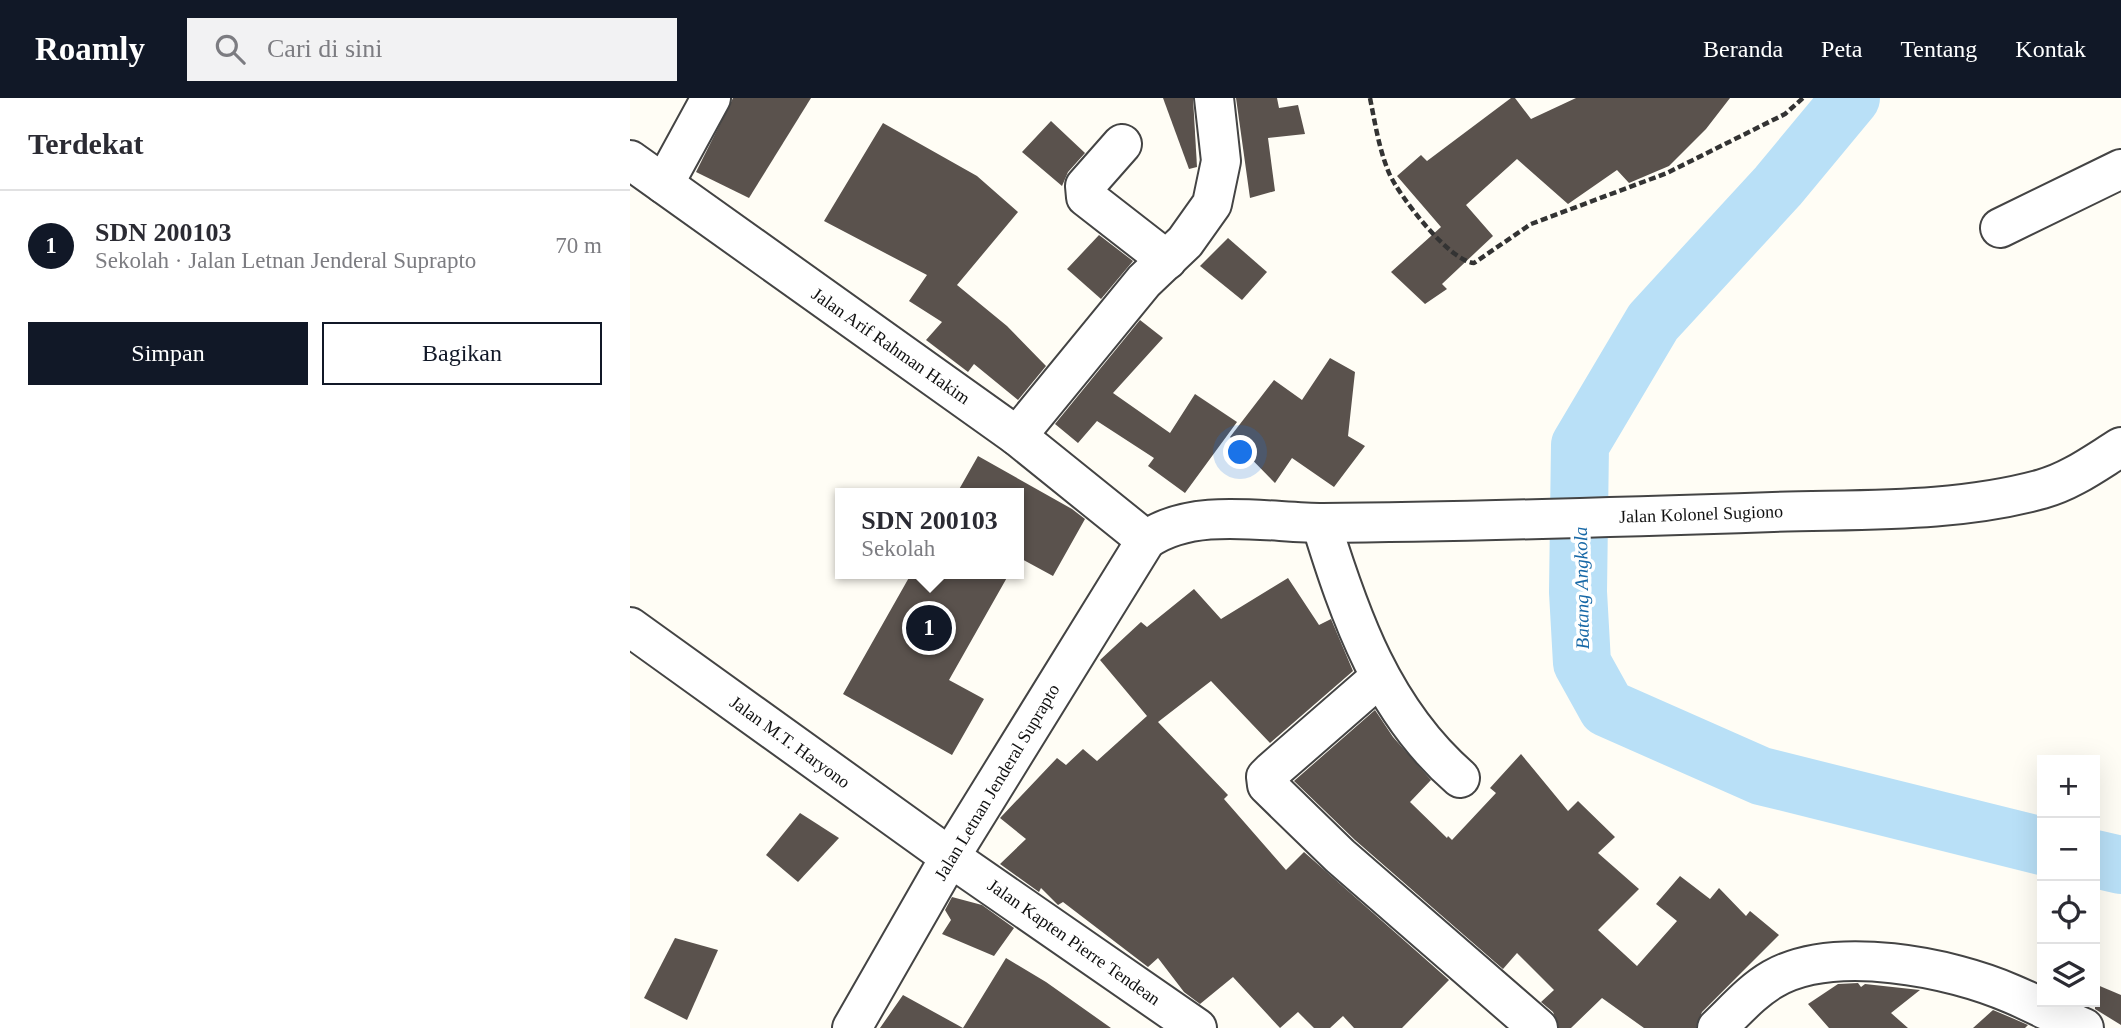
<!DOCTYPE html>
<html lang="id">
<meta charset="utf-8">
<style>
:root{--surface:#fff;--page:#f2f2f3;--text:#2b2b33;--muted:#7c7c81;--line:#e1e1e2;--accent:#111827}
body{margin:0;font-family:Georgia,serif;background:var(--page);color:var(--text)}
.controls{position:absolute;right:21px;bottom:21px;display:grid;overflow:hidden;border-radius:0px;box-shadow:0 7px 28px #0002}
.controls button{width:63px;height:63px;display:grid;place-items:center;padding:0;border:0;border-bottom:2px solid var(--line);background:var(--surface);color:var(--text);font:35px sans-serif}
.you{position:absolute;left:611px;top:355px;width:24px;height:24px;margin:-18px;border:5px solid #fff;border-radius:50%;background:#1a73e8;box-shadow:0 0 0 10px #1a73e833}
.badge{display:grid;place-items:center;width:46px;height:46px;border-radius:50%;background:var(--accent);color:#fff;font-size:23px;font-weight:700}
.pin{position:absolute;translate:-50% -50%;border:4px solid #fff;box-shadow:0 2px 7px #0006}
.popup{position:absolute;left:205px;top:390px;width:189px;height:91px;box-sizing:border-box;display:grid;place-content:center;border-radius:0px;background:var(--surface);filter:drop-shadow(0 2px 5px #0005);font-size:23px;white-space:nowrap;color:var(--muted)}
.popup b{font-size:26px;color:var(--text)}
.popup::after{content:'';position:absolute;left:50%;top:100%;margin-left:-14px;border:14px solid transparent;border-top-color:var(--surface)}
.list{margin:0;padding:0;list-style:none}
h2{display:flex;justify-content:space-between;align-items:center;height:91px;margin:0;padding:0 28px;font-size:30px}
h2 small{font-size:23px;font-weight:400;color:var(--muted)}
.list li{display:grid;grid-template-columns:46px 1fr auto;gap:21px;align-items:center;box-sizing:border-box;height:112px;padding:0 28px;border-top:2px solid var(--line)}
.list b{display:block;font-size:26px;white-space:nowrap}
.list p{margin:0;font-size:23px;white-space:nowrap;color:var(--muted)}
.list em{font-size:23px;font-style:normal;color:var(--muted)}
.actions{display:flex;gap:14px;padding:21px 28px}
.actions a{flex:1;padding:16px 0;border:2px solid var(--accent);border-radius:0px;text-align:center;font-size:24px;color:var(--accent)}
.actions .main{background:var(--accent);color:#fff}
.icon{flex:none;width:38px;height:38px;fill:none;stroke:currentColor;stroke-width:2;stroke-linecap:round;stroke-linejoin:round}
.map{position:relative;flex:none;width:1491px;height:930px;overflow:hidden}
header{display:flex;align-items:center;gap:42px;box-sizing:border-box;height:98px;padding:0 35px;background:var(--accent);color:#fff}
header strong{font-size:33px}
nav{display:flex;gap:38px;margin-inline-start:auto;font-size:24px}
.search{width:490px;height:63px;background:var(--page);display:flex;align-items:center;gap:18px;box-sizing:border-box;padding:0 24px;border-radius:0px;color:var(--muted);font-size:26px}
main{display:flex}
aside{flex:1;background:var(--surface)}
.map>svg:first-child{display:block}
</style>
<header>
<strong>Roamly</strong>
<div class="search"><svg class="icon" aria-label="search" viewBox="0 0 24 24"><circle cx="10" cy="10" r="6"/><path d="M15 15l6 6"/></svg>Cari di sini</div>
<nav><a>Beranda</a><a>Peta</a><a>Tentang</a><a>Kontak</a></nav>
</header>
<main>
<aside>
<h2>Terdekat<small></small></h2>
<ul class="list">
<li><span class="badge">1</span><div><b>SDN 200103</b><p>Sekolah · Jalan Letnan Jenderal Suprapto</p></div><em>70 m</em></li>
</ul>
<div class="actions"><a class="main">Simpan</a><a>Bagikan</a></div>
</aside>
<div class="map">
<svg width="1491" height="930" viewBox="0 0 1491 930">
<rect width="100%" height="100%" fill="#fffdf5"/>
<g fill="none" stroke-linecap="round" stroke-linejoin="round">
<g stroke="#b9e0f7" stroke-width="58">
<polyline points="1221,0 1148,88 1023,224 950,347 948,494 952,565 977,610 1131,678 1412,748"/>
<polyline points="1465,761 1491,767"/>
</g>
</g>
<g fill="#5a524d">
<polygon points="103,0 181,0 119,100 66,74"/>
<polygon points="533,0 563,0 567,69 559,71"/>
<polygon points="606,0 647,0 649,10 668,7 675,36 638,40 645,93 620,100"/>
<polygon points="881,0 885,0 901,21 946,0 1100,0 1076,31 1039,68 999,85 987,72 938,106 887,61 836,107 863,138 812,186 817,191 795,206 761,174 811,129 767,78 791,57 797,63"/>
<polygon points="421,23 455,55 438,74 432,88 392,54"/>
<polygon points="253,25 347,78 388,114 327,187 377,228 416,268 388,302 344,266 338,274 296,242 312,224 279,203 297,177 194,123"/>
<polygon points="469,137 503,163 471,201 437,171"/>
<polygon points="598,140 637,174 612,202 570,168"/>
<polygon points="510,222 533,240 483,295 540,335 565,296 607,324 555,395 518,368 524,360 467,323 448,345 425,326"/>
<polygon points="700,260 725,274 718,338 735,348 704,389 662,360 645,385 600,339 644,282 672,302"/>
<polygon points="348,358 442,411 455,421 423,478 388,459 388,395 327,395"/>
<polygon points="281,476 379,476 319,582 354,601 322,657 213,596"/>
<polygon points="658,480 689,527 701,521 723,573 640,645 581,583 528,624 598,697 594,701 656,772 674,754 819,882 772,930 724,930 713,918 700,930 684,930 668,914 650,930 603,879 570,906 554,894 528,860 518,869 433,804 428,807 411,790 409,794 370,766 396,741 370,720 427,660 436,667 453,651 467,663 517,618 470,562 511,524 517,529 564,491 591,521"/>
<polygon points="745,612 763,639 801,682 780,704 817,740 818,738 822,742 866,695 860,690 891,656 938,713 948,703 985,739 968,755 1009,791 968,832 1007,868 1047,823 1026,806 1050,778 1080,801 1089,790 1116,818 1120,813 1149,837 1072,914 1066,930 1014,930 972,900 941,930 929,930 923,914 911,904 924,892 887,855 873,871 725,742 664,683"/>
<polygon points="170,715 209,740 168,784 136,757"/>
<polygon points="322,799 352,807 384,830 364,858 312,836 321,822 315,812"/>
<polygon points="45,840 88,852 57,922 14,900"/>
<polygon points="376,860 416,884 481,930 250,930 273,897 333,930"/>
<polygon points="1228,885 1231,889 1235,886 1290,892 1261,915 1278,930 1199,930 1178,906 1208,886"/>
<polygon points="1465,886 1491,897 1491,927 1465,911"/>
<polygon points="1363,912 1382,920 1398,927 1395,930 1343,930"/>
</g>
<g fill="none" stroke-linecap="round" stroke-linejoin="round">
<defs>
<g id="minor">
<polyline points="492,46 455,88 456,99 537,162"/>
<polyline points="0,62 387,338 516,442"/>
<polyline points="34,86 81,0"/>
<polyline points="1370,130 1491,71"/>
<polyline points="387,338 514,183 555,144 582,106 591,63 584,0"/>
<path d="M 691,425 C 720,519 753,613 830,680"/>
<polyline points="0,529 320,759 567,930"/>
<polyline points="750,579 642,673 636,679 637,687 710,758 908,930"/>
<path d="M 222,930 L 320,759 L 516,442 C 564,408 638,425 693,425 C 843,424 993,419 1143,414 C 1232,411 1325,415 1412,391 C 1441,383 1465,365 1491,349"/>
<path d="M 1087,930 C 1105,913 1122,893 1143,881 C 1204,846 1321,869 1382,896 C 1406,906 1429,919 1454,930"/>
</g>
</defs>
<use href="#minor" stroke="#444" stroke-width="42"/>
<path stroke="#333" stroke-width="4.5" stroke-dasharray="7 3.5" stroke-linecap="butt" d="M 740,0 C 745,25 749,51 759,75 C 769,98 819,163 844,165 L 901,126 L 1037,75 L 1155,16 L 1173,0"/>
<use href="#minor" stroke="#fff" stroke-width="38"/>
</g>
<g text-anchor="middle" stroke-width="7" stroke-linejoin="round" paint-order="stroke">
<g font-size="18" fill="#111" stroke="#fff">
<text transform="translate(261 248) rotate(35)" y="6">Jalan Arif Rahman Hakim</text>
<text transform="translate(1071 416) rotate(-2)" y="6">Jalan Kolonel Sugiono</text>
<text transform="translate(160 644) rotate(36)" y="6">Jalan M.T. Haryono</text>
<text transform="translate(367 684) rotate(-59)" y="6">Jalan Letnan Jenderal Suprapto</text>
<text transform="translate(444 844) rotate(35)" y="6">Jalan Kapten Pierre Tendean</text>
</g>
<g font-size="19" font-style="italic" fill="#1768a6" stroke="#fff">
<text transform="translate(951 490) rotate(-91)" y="7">Batang Angkola</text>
</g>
</g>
</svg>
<div class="controls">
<button>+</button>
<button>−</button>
<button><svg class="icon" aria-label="locate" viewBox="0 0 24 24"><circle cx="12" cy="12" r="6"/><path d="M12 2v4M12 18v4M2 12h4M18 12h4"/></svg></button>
<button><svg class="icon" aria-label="layers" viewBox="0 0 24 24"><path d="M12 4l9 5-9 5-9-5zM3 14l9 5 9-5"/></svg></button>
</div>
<div class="you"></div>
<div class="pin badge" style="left:299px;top:530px">1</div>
<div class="popup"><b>SDN 200103</b>Sekolah</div>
</div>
</main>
